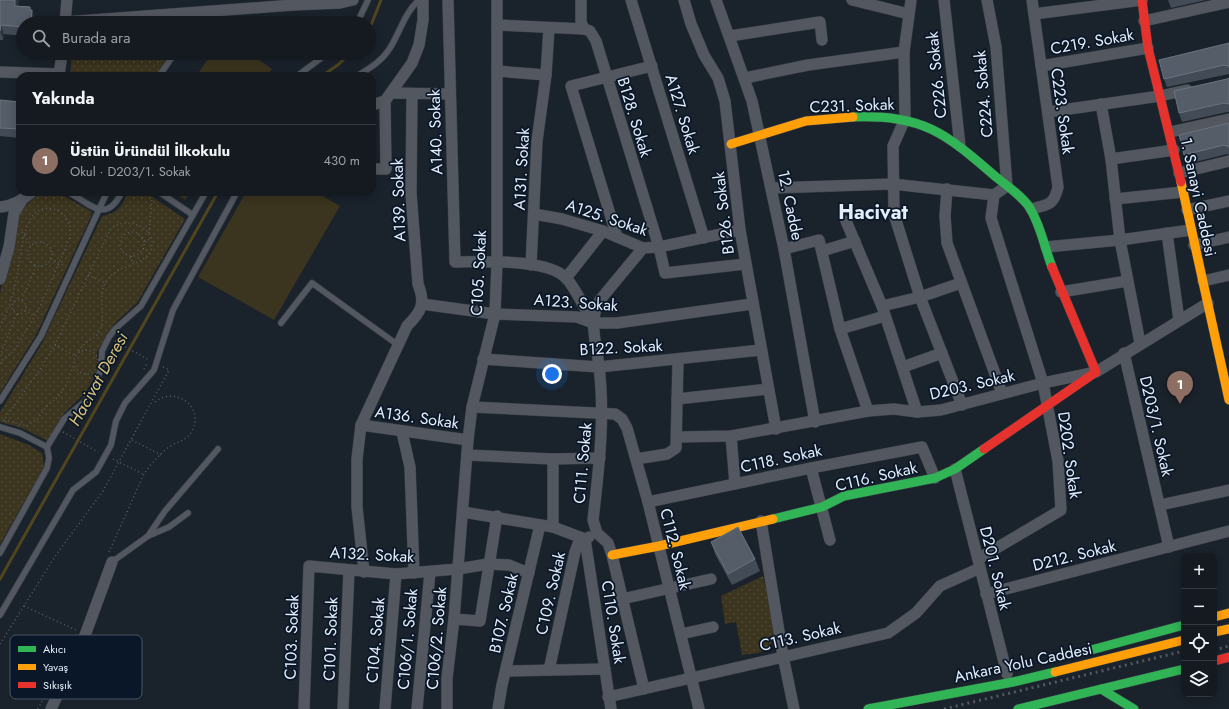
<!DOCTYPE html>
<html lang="tr">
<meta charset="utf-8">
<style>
:root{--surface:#141a20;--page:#21272d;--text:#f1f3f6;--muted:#9da1a5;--line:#33383e;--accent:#9da6b2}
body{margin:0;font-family:Jost,sans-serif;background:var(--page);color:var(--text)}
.controls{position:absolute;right:12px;bottom:12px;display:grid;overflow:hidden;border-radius:8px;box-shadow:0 2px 10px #0003}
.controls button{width:36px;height:36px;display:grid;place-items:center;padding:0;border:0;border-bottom:1px solid var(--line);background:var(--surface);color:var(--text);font:20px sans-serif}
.you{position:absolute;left:552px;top:374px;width:14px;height:14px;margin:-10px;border:3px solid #fff;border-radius:50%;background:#1a73e8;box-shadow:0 0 0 6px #1a73e833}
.badge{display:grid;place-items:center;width:26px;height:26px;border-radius:50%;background:var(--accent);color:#fff;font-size:13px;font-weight:700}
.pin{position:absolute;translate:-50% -33px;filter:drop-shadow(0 1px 2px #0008)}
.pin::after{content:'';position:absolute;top:21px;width:14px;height:12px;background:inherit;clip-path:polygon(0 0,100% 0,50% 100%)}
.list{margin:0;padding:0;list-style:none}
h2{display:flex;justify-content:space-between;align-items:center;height:52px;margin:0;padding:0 16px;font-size:17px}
h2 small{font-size:13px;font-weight:400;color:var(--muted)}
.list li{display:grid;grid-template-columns:26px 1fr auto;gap:12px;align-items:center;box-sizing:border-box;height:72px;padding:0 16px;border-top:1px solid var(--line)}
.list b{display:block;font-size:15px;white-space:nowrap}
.list p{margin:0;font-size:13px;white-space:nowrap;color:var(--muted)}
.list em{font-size:13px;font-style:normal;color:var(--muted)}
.icon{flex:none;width:22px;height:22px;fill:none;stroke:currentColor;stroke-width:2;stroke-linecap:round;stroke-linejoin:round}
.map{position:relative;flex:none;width:1229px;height:709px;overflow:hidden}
.search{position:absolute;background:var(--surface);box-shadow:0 2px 10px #0003;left:16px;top:16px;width:360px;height:44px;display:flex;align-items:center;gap:10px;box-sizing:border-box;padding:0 14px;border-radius:22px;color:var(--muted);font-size:15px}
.panel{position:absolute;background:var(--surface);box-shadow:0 2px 10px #0003;left:16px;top:72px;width:360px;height:124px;border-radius:12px}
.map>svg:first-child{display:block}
</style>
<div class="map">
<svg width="1229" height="709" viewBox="0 0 1229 709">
<defs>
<pattern id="grass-dots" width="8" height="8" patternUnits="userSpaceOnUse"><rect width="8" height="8" fill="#3b341e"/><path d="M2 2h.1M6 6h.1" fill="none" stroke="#4e4834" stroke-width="1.8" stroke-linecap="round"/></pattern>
</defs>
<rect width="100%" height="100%" fill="#1a222b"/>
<g fill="url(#grass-dots)">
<polygon points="197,16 192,23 105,23"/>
<polygon points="72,53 171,53 155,76 70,76"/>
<polygon points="40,192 57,192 92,212 91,216 36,335 0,393 0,293 19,215 23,208"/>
<path d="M 128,192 L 145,192 L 185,219 L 137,303 L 115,323 L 106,336 L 97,352 L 97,370 L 92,382 L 85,393 L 64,413 L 48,441 L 22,428 L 0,422 L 0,412 L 41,345 L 102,216 C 118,213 122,206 128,192 Z"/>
<polygon points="0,434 29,445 42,453 44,467 0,544"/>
<path d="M 763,576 C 767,593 782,638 766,650 C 760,654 749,654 742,655 L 736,622 L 725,624 L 721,596 Z"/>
</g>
<g fill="#3b341e">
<polygon points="212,53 249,53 272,69 267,76 196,76"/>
<polygon points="173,192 190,192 185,200"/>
<polygon points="246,192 316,192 340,206 274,320 198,277"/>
</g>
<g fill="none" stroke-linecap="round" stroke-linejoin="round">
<g stroke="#51451e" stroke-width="3">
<polyline points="369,30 381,0"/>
<polyline points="322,76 339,64 350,53"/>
<polyline points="0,579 218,192"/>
</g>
<defs>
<g id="lane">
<polyline points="196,23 204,12"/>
<polyline points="357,23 368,0"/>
<polyline points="159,76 175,53"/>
<polyline points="297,76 328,53"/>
<path d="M 357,76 C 370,68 382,61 390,48 C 400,32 405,12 419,0"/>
<path d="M 68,192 C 92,205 106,224 122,192"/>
<polyline points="159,192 193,215"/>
<polyline points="281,323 312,283 398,345"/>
<polyline points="0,401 41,336 107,192"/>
<polyline points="0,427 20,433 47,447 49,458 47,468 0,553"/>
<polyline points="47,447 64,419 84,402 92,392 101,369 102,351 109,337 115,329 141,306 206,192"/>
<polyline points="148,536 165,511 218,449"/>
<polyline points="112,562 148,536 169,527 188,513"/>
<polyline points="0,615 73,490 96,472 111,445 116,421 125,403 154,370 173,310 237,192"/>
</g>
<g id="street">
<path d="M 448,0 L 455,262 C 481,262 547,258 566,278 C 575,287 586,311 593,323"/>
<polyline points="581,0 581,22 584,29 590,31 596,41 659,247 665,273 745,264"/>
<polyline points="631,0 704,238"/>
<polyline points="684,0 691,24 704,55 718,78 725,101 740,230 776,429"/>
<polyline points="716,0 752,101 784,249 815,422"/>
<polyline points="852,0 909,14"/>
<polyline points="911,0 904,52 905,119 893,146 894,214 920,297 962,405"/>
<polyline points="944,0 960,146"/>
<polyline points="1034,14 1142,0"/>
<polyline points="1144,21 1229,2"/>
<polyline points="65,22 293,5 340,3 353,0"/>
<polyline points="65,23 67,0"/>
<polyline points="497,25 584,29"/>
<polyline points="730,36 820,22 822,40"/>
<polyline points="1041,66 1148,48"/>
<polyline points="497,71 546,75"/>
<polyline points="0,72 59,74"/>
<polyline points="59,76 62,53"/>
<polyline points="745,78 808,65 904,52"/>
<polyline points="391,93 450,94"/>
<polyline points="1101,104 1111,159 1120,240 1140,343"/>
<polyline points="372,105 385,101 412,63 419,45 423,20 423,0"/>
<polyline points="1048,112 1160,96 1187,90"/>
<polyline points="1170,132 1229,119"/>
<polyline points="1111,159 1174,150"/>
<polyline points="372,169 386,169 385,101"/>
<polyline points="1179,173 1229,161"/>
<polyline points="772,188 892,184 994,195 1007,186 996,47 987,0"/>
<polyline points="947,189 945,216 947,243 1002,393"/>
<polyline points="1115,199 1183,192"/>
<path d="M 0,207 C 13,206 22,200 32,192"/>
<path d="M 1031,209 C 1048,205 1054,205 1058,187 L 1032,0"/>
<polyline points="1187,210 1229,201"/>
<polyline points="534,214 562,219 603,231 643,248 659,247 740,230"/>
<polyline points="846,221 882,306 917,412"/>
<polyline points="1167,233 1179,320"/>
<polyline points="617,237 571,86 652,66"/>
<polyline points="1194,245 1229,237"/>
<polyline points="1046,247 1120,240 1191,230"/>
<path d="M 643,248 L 600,300 C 589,319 595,339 598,359 C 606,413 599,467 593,520 L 597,533 L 608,543 L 612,555 L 644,689"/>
<polyline points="784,249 819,240 840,329 868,411"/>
<polyline points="822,251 855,241"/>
<polyline points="531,265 537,141 546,75 549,28"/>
<polyline points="566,278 603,231"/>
<polyline points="0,279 9,247 14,213 22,200"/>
<polyline points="1203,281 1229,275"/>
<polyline points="1061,292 1127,281"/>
<polyline points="422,304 495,314 577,317 593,323 617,323 752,304"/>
<polyline points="882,306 920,297 961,283"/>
<polyline points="840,329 885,316"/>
<polyline points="1124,353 1169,547"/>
<polyline points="483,359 599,367 761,350"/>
<polyline points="903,367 942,353"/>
<polyline points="677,399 768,389"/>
<polyline points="472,407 615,414 622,419 627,428 648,502 699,709"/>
<polyline points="361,425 468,440"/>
<polyline points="402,432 410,467 414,573"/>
<polyline points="731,436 735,484"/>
<polyline points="677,437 731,436 868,411 894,409 917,412 941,410 1043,383 1096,372 1208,303"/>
<polyline points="467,455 553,459 600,458"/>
<polyline points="636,459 667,454 676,448 678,360"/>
<polyline points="811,468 830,540"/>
<polyline points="955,469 1007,674"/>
<polyline points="648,502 811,468 922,447 935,478"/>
<polyline points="1160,505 1229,490"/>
<polyline points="463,512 553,527 585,539 611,709"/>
<polyline points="761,521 783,656 794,709"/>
<polyline points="553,527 553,459"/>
<polyline points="978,559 1061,510 1058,461 1043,383 991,218 994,195"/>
<path d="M 364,572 L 357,507 L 357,459 L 361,425 L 407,326 C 421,312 426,304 418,284 L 411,193 L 412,94"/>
<polyline points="986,594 1229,531"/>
<polyline points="622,599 711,579"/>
<polyline points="454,619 480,621 497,516"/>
<polyline points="681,634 713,627"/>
<polyline points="549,670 575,552 578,544 589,537"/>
<polyline points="506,671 605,669"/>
<polyline points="608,697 888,633 916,613 940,586 980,568"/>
<polyline points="51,709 84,638 112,562"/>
<polyline points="304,709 309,566 396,574 458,569 488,564 509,565 529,573"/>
<polyline points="343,709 349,570"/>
<polyline points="385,709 396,574"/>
<polyline points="417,709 430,572"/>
<polyline points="447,709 447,678 454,619 468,440 472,407 495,314 497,262 497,0"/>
<polyline points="498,709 502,685 540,525"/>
</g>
<g id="fast">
<path d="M 853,117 C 924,115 944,132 996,177 C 1006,185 1026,199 1031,210 C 1041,227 1045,249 1052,267"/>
<polyline points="773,519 822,507 844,496 935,478 955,469 984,449"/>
<polyline points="1091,650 1184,625"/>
<polyline points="1101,689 1134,709"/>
<polyline points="868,709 1013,682 1055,672"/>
<polyline points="1018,709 1184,669"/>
</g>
<g id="slow">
<polyline points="731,144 806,121 853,117"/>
<polyline points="1181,182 1229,400"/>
<polyline points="612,555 659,546 773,519"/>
<polyline points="1214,617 1229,613"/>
<polyline points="1214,632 1229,629"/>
<polyline points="1055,672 1184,640"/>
</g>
<g id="jam">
<polyline points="1142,0 1148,48 1181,182"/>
<polyline points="984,449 1096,372 1052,267"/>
<polyline points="1214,661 1229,657"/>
</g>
</defs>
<use href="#lane" stroke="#373d45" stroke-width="7"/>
<use href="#street" stroke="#373d45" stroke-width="12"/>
<use href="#fast" stroke="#373d45" stroke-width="10"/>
<use href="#slow" stroke="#373d45" stroke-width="10"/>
<use href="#jam" stroke="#373d45" stroke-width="10"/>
<g stroke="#565c63" stroke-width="1.5" stroke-dasharray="1 3" stroke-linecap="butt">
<circle cx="132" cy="244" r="12"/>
<polyline points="22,232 31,245"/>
<polyline points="149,233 152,197"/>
<polyline points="144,241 151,239"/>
<circle cx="40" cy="254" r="12"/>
<polyline points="143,249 150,251"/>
<polyline points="131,256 132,263"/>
<polyline points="51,259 65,266"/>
<polyline points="88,275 106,283"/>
<polyline points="22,300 36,265"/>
<circle cx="19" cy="307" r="7"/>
<polyline points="25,310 35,316"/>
<path d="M 0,327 C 10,307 15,287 19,265 C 21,251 23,233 30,220 C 43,197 74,211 70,237 L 44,298 L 35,316 L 13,352 L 3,359 L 0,366"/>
<polyline points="115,341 149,360"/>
<polyline points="55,345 75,356"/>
<circle cx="86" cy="362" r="12"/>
<polyline points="0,356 17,313"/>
<polyline points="144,369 148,362"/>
<polyline points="4,420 27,426 37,419 46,407 59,396 67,383 74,364"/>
<path d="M 3,421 L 41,368 L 55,345 L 110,230 C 126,213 161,229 150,252 C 143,266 118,263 106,282 C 96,299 107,313 100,330 C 96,340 84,340 78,353"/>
<polyline points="63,432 98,452"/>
<polyline points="132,440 161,455"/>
<polyline points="113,459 143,474"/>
<path d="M 109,552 L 144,474 C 151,464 161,452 172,445 C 180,441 188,439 192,431 C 205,406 174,385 154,403"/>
<polyline points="24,606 76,630"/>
<polyline points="0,644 56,555 103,491 169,370 163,367"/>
<polyline points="38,709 42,701"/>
</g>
<use href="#lane" stroke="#535860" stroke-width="5.5"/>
<use href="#street" stroke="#535860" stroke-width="11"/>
<use href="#fast" stroke="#30b455" stroke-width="9"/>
<use href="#slow" stroke="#ff9f0a" stroke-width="9"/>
<use href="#jam" stroke="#e5322d" stroke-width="9"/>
<g stroke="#545961" stroke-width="3" stroke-dasharray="2 4" stroke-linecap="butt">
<polyline points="1214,650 1229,646"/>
<polyline points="944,709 1184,651"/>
</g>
</g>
<g fill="#434b56">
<polygon points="0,0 18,6 30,7 31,10 32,10 35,19 35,23 23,23 23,36 4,34 3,40 0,40"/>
<polygon points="1168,0 1206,0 1171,8"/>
<polygon points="1229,43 1229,74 1167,87 1164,79"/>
<polygon points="1229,78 1229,112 1227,112 1182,122 1179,113"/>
<polygon points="0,100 20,102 20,138 0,136"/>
<polygon points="1229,123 1229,155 1227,154 1187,164 1184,155"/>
<polygon points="711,542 755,559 760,571 732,585 715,554"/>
</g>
<g fill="#2b333e">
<polygon points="15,0 19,0 18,14 15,6"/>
<polygon points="30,7 32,13 32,10 35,19 35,23 32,23 31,22 30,10"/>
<polygon points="1,25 4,34 3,40 0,31"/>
</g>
<g fill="#545d68" stroke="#6b737f">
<polygon points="0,0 15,0 15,6 30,7 30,10 32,10 31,22 26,22 26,23 23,23 23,27 1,25 0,31"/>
<polygon points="1229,43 1229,67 1228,66 1224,65 1164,79 1159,60"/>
<polygon points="1229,78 1229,104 1224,103 1179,113 1174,91 1227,79"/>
<polygon points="0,100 20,102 20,129 0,128"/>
<polygon points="1229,123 1229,147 1224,145 1184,155 1179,135"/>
<polygon points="738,527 755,559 728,574 711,542"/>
</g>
<g text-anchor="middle" stroke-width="3.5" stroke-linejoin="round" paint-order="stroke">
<g font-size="16" fill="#e4edfa" stroke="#0a1728">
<text transform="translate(1092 41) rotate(-10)" y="6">C219. Sokak</text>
<text transform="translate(936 75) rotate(-96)" y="6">C226. Sokak</text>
<text transform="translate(983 94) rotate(-95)" y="6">C224. Sokak</text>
<text transform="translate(852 105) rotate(-2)" y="6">C231. Sokak</text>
<text transform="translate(1063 111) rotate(82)" y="6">C223. Sokak</text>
<text transform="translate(683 114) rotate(73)" y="6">A127. Sokak</text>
<text transform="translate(635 117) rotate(73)" y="6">B128. Sokak</text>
<text transform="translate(435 132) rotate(-92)" y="6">A140. Sokak</text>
<text transform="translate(521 169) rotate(-87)" y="6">A131. Sokak</text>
<text transform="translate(1199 197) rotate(78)" y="6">1. Sanayi Caddesi</text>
<text transform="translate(398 200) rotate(-92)" y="6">A139. Sokak</text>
<text transform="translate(791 205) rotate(78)" y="6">12. Cadde</text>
<text transform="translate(723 213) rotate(-97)" y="6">B126. Sokak</text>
<text transform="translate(607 217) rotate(18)" y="6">A125. Sokak</text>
<text transform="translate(478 273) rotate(-87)" y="6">C105. Sokak</text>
<text transform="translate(576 302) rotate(4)" y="6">A123. Sokak</text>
<text transform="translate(621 347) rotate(-3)" y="6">B122. Sokak</text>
<text transform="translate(972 384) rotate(-13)" y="6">D203. Sokak</text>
<text transform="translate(417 417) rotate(8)" y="6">A136. Sokak</text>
<text transform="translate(1157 426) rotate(77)" y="6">D203/1. Sokak</text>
<text transform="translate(1070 455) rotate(82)" y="6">D202. Sokak</text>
<text transform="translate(781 458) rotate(-12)" y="6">C118. Sokak</text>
<text transform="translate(582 463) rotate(-85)" y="6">C111. Sokak</text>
<text transform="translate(876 476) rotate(-13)" y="6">C116. Sokak</text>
<text transform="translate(676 549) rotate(76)" y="6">C112. Sokak</text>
<text transform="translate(372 554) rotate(3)" y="6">A132. Sokak</text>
<text transform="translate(1074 555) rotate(-14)" y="6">D212. Sokak</text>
<text transform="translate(996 568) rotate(76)" y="6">D201. Sokak</text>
<text transform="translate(550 593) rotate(-77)" y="6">C109. Sokak</text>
<text transform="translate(503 613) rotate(-77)" y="6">B107. Sokak</text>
<text transform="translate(614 622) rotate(81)" y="6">C110. Sokak</text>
<text transform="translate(800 636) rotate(-13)" y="6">C113. Sokak</text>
<text transform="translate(291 637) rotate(-88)" y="6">C103. Sokak</text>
<text transform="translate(436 638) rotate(-85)" y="6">C106/2. Sokak</text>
<text transform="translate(330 639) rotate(-88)" y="6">C101. Sokak</text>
<text transform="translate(407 639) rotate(-85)" y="6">C106/1. Sokak</text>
<text transform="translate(375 640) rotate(-85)" y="6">C104. Sokak</text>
<text transform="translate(1023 662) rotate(-12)" y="6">Ankara Yolu Caddesi</text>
</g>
<g font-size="17" font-style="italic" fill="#d8c07a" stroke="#0a1728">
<text transform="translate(98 379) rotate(-61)" y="6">Hacivat Deresi</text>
</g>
<g font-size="20" font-weight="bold" fill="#e4edfa" stroke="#0a1728">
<text x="873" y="219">Hacivat</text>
</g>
</g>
<rect x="10" y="635" width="132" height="64" rx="6" fill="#0a1728" stroke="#4b5767" stroke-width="1"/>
<rect x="18" y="646" width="18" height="6" fill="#30b455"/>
<rect x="18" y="664" width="18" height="6" fill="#ff9f0a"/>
<rect x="18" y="682" width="18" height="6" fill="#e5322d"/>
<g font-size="11" fill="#e4edfa">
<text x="43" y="653">Akıcı</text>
<text x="43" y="671">Yavaş</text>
<text x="43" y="689">Sıkışık</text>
</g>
</svg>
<div class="controls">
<button>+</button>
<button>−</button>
<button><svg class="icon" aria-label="locate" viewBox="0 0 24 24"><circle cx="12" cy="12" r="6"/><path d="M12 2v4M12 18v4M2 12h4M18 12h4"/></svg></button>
<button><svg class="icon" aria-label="layers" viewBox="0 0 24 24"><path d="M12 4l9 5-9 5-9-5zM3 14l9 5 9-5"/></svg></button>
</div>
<div class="you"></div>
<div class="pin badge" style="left:1180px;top:404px;background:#8d6e63">1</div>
<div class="search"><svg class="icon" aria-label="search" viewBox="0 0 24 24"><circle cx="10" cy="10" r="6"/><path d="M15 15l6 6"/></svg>Burada ara</div>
<section class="panel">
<h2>Yakında<small></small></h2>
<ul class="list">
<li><span class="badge" style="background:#8d6e63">1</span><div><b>Üstün Üründül İlkokulu</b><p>Okul · D203/1. Sokak</p></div><em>430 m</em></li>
</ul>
</section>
</div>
